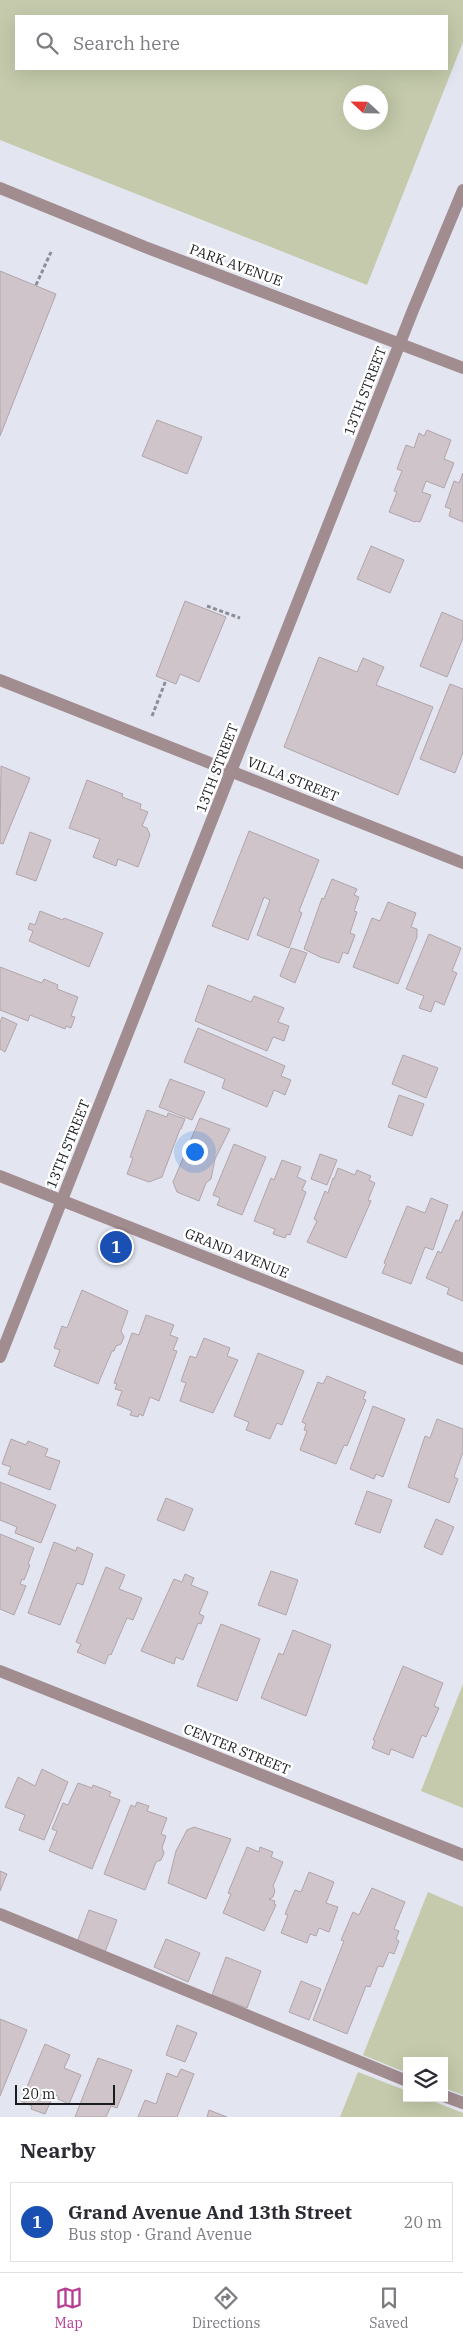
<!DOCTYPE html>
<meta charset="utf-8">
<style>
:root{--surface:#fff;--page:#f7f7f7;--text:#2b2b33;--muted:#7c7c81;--line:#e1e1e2;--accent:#b63d91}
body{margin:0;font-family:"IBM Plex Serif",serif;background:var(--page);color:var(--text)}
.controls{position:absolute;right:15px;bottom:15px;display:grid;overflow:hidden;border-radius:0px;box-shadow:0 5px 20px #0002}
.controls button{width:45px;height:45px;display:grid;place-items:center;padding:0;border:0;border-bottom:1px solid var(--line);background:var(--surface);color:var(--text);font:25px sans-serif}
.compass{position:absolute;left:343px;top:85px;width:45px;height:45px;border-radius:50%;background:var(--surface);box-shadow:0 5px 20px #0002;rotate:292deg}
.scale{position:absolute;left:15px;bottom:12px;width:100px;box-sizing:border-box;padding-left:5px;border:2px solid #1b1c20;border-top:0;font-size:14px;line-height:18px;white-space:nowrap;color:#1b1c20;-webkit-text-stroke:4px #fff;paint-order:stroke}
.you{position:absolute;left:194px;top:1151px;width:18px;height:18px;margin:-12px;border:4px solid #fff;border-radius:50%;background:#1a73e8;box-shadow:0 0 0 8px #1a73e833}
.badge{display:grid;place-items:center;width:32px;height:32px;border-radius:50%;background:var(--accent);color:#fff;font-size:16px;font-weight:700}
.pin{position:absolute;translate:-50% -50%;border:2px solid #fff;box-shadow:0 1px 5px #0006}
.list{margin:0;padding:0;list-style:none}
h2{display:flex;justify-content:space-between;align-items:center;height:65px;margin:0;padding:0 20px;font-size:21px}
h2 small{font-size:16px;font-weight:400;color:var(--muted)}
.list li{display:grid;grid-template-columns:32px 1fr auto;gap:15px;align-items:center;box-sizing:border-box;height:80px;margin:0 10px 10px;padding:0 10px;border:1px solid var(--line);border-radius:0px}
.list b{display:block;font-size:19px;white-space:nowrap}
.list p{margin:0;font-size:16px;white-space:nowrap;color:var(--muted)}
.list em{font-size:16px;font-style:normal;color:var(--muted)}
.icon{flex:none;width:28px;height:28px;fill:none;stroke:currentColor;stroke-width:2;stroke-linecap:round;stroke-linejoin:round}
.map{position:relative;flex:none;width:463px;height:2117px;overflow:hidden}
.search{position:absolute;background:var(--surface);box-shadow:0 5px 20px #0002;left:15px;right:15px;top:15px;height:55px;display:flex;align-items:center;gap:12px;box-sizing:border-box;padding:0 18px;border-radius:0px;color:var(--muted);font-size:19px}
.sheet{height:155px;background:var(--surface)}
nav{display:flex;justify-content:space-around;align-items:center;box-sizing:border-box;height:70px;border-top:1px solid var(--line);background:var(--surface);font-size:14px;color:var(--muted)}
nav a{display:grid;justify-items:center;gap:2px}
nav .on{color:var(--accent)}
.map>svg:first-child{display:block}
</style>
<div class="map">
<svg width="463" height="2117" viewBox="0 0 463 2117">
<rect width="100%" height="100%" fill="#e3e5f0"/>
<g fill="#c4caab" fill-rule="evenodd">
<path d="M 0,0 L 463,0 L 463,42 L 367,285 L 0,140 ZM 16,16 L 447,16 L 447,69 L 16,69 ZM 350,92 L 380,92 L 380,122 L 350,122 Z"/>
<polygon points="463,1684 463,1808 421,1791"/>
<polygon points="428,1892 463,1907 463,2095 444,2088 444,2061 407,2061 407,2073 363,2055"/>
<polygon points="358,2072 407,2091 407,2098 425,2098 463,2113 463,2117 340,2117"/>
</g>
<g fill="#cfc4c9" stroke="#b0a5aa">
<polygon points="0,271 56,294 0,436"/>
<polygon points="157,420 202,437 187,474 142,456"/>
<polygon points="427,430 451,440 444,459 454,463 444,488 426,481 422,492 431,495 420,522 416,521 415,522 389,512 397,492 394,491 402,471 397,469 406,445 414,448 419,433 424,436"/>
<polygon points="463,473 463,522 449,516 451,509 445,507 454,481 459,483"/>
<polygon points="371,546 404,560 390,593 357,579"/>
<polygon points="185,601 226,617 199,682 180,674 176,684 156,676"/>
<polygon points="442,612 463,621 463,638 447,677 420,666"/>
<polygon points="319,657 357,672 363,658 384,667 376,685 433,707 398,795 284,747"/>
<polygon points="450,684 463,689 463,752 455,773 420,759"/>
<polygon points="1,766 30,778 3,844 0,843"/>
<polygon points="87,780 123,794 122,797 141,804 140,809 148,812 142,826 147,828 150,835 138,867 118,859 116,866 93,857 100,839 69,828"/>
<polygon points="249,831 319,860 299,911 302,913 289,948 257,935 270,900 264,897 248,940 212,926"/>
<polygon points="30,832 51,840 36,881 16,874"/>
<polygon points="332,879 357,889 354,895 359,897 354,911 357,912 350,933 355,935 348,954 343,952 339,963 320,957 304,949 322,898 324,899"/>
<polygon points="388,902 416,913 411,927 417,929 417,937 398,984 353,967 372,918 380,921"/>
<polygon points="40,911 63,920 64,918 103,933 89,967 29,941 33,931 28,929 30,923 35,925"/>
<polygon points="429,934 461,948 452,971 457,973 444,1005 435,1001 431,1012 419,1008 424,996 406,989"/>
<polygon points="291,948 307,953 295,983 280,976"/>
<polygon points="0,967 42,983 44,979 58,985 57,989 78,997 71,1016 75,1017 71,1028 66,1026 65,1029 30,1015 28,1021 0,1010"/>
<polygon points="208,985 251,1002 254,996 284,1008 278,1022 289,1026 284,1041 273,1037 267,1051 195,1021"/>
<polygon points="2,1017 17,1024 5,1052 0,1049 0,1023"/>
<polygon points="198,1028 285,1066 281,1076 291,1080 285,1095 274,1090 267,1107 222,1088 225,1079 184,1062"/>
<polygon points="403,1055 438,1068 426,1098 392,1084"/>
<polygon points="170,1079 205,1092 192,1120 159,1107"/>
<polygon points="399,1095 424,1104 412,1136 388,1127"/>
<polygon points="147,1110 167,1117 168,1113 185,1119 181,1129 180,1129 162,1177 149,1182 127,1174 133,1158 130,1157"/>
<polygon points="200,1118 230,1129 215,1159 211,1179 206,1183 199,1201 177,1192 173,1182"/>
<polygon points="234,1144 266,1157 242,1215 217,1205 220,1198 213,1195"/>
<polygon points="320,1154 337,1160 327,1185 311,1179"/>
<polygon points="282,1160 301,1167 297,1177 306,1181 302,1190 306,1192 290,1235 287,1234 285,1238 273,1234 275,1229 254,1221 271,1178 274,1180"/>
<polygon points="338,1168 355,1175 357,1170 371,1176 369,1180 375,1183 368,1200 371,1201 346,1258 307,1242 317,1221 314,1219 325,1191 328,1193 333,1178 334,1179"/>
<polygon points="431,1198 448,1205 433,1250 425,1247 411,1284 382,1273 386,1264 384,1263 407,1206 425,1213"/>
<polygon points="463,1211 463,1301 447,1294 449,1288 426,1278 438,1251 441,1253 456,1220 459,1221"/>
<polygon points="82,1290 128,1311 121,1331 124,1337 121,1344 116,1346 114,1351 112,1351 98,1384 54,1366 60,1350 54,1348 62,1326 67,1328"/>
<polygon points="146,1315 174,1325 170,1335 178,1338 173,1350 177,1351 159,1401 150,1397 143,1416 139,1414 138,1417 130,1415 132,1411 117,1405 122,1391 115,1389 117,1384 114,1383 132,1333 139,1335"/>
<polygon points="204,1338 230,1348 227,1356 238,1360 213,1413 180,1401 186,1383 181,1381 190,1356 196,1358"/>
<polygon points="258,1353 304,1371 282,1425 277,1423 270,1439 246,1430 249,1422 234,1416"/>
<polygon points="327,1376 366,1392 363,1399 366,1400 347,1446 344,1445 336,1464 300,1450 307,1431 304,1430 306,1424 302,1422 318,1382 323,1384"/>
<polygon points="373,1406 405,1419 383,1477 376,1474 374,1479 350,1469"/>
<polygon points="437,1419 463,1429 463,1452 454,1477 458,1479 449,1503 408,1487 425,1436 430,1438"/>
<polygon points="11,1439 26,1445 28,1441 48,1449 45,1456 60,1461 50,1490 8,1474 11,1467 2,1464"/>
<polygon points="0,1482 56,1505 41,1543 15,1533 17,1527 0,1520"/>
<polygon points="367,1491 392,1500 380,1533 355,1524"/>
<polygon points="166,1498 193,1509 184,1531 157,1520"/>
<polygon points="436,1519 454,1527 442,1555 424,1547"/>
<polygon points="0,1534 34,1548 28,1564 30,1565 24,1580 22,1579 20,1584 26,1586 14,1615 0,1609"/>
<polygon points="54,1542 76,1551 77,1547 93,1554 83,1585 77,1583 60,1625 28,1613"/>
<polygon points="106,1567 125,1575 119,1589 142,1598 133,1620 127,1618 111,1655 109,1654 105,1664 77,1652 81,1644 76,1642"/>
<polygon points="271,1571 298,1580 286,1615 258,1605"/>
<polygon points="185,1574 194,1578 191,1585 208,1592 199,1614 204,1616 201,1624 198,1623 183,1660 176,1657 174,1664 141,1651 174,1579 182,1582"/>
<polygon points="221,1624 260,1639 237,1701 197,1686"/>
<polygon points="293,1630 331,1645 306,1716 261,1698 279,1653 283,1655"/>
<polygon points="403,1666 443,1683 434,1706 439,1708 426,1737 422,1735 413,1758 391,1749 389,1755 372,1748 375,1741 373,1740"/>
<polygon points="42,1769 68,1782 44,1840 19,1830 25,1815 5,1807 18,1777 35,1786"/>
<polygon points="78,1783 92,1788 93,1785 111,1792 109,1796 120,1800 92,1869 49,1851 57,1831 52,1829 63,1803 68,1805"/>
<polygon points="137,1802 149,1806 147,1811 167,1818 161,1834 166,1836 162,1848 164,1853 161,1860 156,1862 145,1890 104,1874 131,1805 135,1807"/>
<polygon points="194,1827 231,1839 206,1899 168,1883 176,1851 187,1830"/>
<polygon points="247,1847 259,1852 260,1847 273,1852 271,1857 283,1862 273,1886 275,1891 273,1897 269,1899 275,1901 274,1904 276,1905 264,1931 223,1913 231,1894 228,1893"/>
<polygon points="0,1871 7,1874 0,1891"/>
<polygon points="309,1872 334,1882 326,1903 338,1907 329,1932 319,1928 316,1936 310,1934 307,1943 281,1933 288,1915 285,1914 295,1890 301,1892"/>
<polygon points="372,1888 405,1902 394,1929 399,1931 396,1939 399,1941 394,1954 389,1952 383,1967 378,1966 370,1987 366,1986 347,2034 313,2020 344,1941 341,1940 353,1912 359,1915"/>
<polygon points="89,1910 117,1920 105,1952 77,1942"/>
<polygon points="166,1939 200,1953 188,1982 154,1967"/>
<polygon points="226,1957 261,1971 247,2008 212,1995"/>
<polygon points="301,1981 321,1989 309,2020 289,2012"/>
<polygon points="0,2019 27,2030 0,2096"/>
<polygon points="177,2025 197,2033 185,2062 166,2055"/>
<polygon points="45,2044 70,2055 64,2068 81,2075 69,2104 58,2099 59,2097 54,2094 45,2114 31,2109 32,2106 21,2101"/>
<polygon points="98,2058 132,2070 117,2108 111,2106 106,2117 75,2117"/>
<polygon points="181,2069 194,2074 177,2117 138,2117 145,2100 156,2104 167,2073 177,2077"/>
<polygon points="209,2110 227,2117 207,2117"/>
</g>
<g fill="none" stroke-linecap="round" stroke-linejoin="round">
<g stroke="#8c8e96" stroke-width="3" stroke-dasharray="4 2.5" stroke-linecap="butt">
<polyline points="36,285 51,252"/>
<polyline points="207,606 240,618"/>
<polyline points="152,716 166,680"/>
</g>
<g stroke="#a18c90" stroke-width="12">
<polyline points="0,188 145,247 463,368"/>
<polyline points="0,680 463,863"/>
<polyline points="0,1176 463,1359"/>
<polyline points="0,1357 413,310 463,190"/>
<polyline points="0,1671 463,1855"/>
<polyline points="0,1914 407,2081"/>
<polyline points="444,2096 463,2103"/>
</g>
</g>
<g text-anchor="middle" stroke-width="5" stroke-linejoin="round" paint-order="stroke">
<g font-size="14" fill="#1b1c20" stroke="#fff">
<text transform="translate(236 265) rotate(20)" y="5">PARK AVENUE</text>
<text transform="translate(365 391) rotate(-69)" y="5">13TH STREET</text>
<text transform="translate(217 768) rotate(-69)" y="5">13TH STREET</text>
<text transform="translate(293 779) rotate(22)" y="5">VILLA STREET</text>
<text transform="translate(68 1144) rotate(-68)" y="5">13TH STREET</text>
<text transform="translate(237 1253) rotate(22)" y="5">GRAND AVENUE</text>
<text transform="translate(237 1749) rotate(22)" y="5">CENTER STREET</text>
</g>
</g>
</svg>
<div class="controls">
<button><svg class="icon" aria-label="layers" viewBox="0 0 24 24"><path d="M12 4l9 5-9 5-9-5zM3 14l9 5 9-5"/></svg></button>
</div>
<svg class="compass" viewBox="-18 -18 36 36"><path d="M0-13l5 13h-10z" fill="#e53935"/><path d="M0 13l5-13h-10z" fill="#7c7c81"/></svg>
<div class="scale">20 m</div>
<div class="you"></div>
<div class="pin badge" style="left:116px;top:1247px;background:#1a4fb4">1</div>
<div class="search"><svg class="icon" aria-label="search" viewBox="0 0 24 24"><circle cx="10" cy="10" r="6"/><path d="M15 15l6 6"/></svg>Search here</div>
</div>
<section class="sheet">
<h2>Nearby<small></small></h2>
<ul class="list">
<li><span class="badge" style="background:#1a4fb4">1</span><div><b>Grand Avenue And 13th Street</b><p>Bus stop · Grand Avenue</p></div><em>20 m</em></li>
</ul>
</section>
<nav>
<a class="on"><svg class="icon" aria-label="map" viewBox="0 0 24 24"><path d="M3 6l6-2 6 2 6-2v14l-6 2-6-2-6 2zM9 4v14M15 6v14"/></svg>Map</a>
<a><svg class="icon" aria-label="directions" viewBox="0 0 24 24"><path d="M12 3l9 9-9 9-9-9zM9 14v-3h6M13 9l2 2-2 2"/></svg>Directions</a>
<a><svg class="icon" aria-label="saved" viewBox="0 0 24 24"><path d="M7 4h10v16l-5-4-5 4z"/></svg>Saved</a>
</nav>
